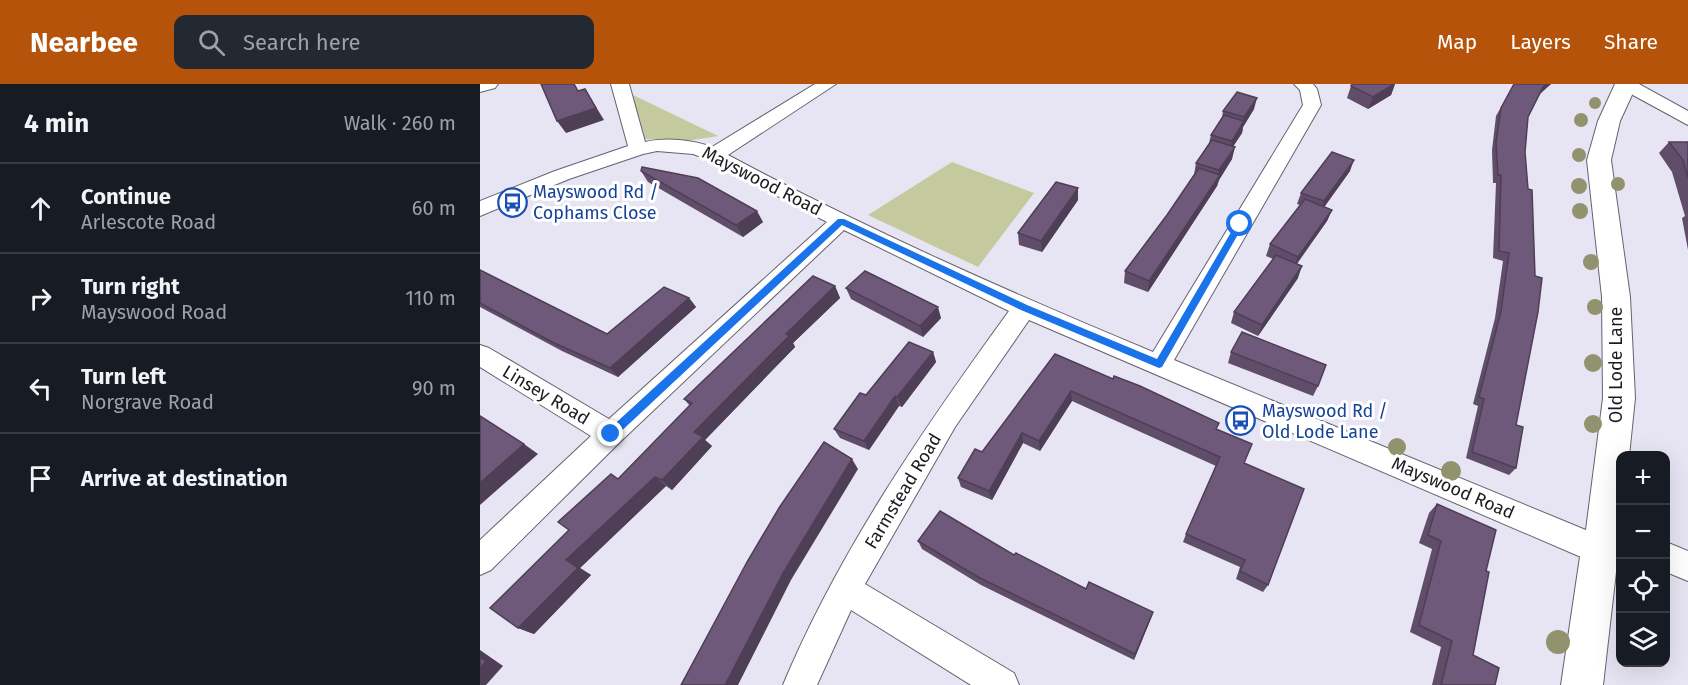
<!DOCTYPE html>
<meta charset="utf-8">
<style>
:root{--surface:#171b24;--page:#242831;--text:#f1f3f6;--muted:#9ea1a6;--line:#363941;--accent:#b45309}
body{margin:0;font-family:"Fira Sans",sans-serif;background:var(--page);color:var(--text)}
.controls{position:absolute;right:18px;bottom:18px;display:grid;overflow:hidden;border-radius:12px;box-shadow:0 6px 24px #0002}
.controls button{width:54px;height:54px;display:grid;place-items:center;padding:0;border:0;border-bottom:2px solid var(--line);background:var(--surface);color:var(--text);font:30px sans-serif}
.stop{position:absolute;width:18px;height:18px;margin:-14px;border:4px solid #1a73e8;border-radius:50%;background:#fff}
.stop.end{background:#1a73e8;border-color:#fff;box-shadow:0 2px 6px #0008}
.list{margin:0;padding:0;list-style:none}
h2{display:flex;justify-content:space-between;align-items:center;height:78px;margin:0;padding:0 24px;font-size:26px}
h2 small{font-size:20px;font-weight:400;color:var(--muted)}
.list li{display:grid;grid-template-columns:39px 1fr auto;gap:18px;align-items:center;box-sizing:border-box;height:90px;padding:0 24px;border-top:2px solid var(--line)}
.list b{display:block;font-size:22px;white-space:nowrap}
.list p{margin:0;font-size:20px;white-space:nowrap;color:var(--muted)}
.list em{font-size:20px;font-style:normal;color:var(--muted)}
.icon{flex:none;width:33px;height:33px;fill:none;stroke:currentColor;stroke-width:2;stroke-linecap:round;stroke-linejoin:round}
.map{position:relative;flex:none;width:1208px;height:601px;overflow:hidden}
header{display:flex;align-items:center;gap:36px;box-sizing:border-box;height:84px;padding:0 30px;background:var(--accent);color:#fff}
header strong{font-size:28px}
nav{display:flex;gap:33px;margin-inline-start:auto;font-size:21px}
.search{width:420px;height:54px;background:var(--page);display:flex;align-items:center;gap:15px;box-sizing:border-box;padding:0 21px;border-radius:12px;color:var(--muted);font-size:22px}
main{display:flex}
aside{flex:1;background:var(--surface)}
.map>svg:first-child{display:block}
</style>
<header>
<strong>Nearbee</strong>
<div class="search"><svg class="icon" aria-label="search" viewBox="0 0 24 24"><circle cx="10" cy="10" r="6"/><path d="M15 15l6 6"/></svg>Search here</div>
<nav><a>Map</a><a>Layers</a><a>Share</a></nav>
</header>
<main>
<aside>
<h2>4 min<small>Walk · 260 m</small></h2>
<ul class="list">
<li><svg class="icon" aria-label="ahead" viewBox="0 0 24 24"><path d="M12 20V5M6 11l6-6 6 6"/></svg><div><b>Continue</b><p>Arlescote Road</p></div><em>60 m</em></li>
<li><svg class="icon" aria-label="right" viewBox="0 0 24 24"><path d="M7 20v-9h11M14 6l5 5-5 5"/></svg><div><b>Turn right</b><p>Mayswood Road</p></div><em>110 m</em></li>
<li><svg class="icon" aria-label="left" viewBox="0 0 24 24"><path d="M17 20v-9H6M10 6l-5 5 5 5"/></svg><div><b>Turn left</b><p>Norgrave Road</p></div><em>90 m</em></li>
<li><svg class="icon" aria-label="arrive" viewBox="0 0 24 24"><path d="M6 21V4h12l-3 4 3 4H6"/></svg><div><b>Arrive at destination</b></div></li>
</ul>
</aside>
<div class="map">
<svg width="1208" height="601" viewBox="0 0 1208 601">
<rect width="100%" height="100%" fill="#e7e5f3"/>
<g fill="#c5c99e">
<polygon points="151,10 238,52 207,57 165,55"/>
<polygon points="472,78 554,109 498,183 388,131"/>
</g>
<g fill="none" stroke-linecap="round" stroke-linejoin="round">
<defs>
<g id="minor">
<polygon points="0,0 18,0 15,4 0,8"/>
<path d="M 131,0 L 149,0 L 165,58 C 187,53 212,56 232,63 L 335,0 L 356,0 L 248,71 C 386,145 529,208 673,268 L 823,21 L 820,6 L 814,0 L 833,0 L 837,5 L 841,21 L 694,276 L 1130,456 L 1134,466 L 1130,476 L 1119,480 L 1108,476 L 549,236 L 475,343 L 385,500 L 534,589 L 539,601 L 491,601 L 371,526 L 337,601 L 303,601 C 359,467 444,344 529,227 L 364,146 L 140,358 L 11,486 L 0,491 L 0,456 L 111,352 L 0,283 L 0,261 L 9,264 L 129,335 L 347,138 L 227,75 L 213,70 L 177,67 L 163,70 L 89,95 L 0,132 L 0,117 L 75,87 L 148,62 Z"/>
<polygon points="1137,0 1159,0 1208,27 1208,41 1140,4"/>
<polygon points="1186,458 1208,467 1208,497 1186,488"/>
</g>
<polygon id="tertiary" points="1135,0 1157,0 1140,37 1131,76 1150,213 1155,314 1149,372 1140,372 1140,453 1123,601 1081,601 1101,466 1106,446 1123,314 1122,213 1107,76 1118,37"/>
</defs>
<use href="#minor" stroke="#64626e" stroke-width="2"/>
<use href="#tertiary" stroke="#64626e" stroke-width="2"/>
<use href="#minor" fill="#fff" fill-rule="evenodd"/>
<use href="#tertiary" fill="#fff" fill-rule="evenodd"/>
</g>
<g fill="#91926e">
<circle cx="1115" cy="19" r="6"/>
<circle cx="1101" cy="36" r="7"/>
<circle cx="1099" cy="71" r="7"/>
<circle cx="1138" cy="100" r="7"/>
<circle cx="1099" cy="102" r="8"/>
<circle cx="1100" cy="127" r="8"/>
<circle cx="1111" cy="178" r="8"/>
<circle cx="1115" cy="223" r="8"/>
<circle cx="1113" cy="279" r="9"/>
<circle cx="1113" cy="340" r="9"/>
<circle cx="917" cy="363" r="9"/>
<circle cx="971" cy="387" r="10"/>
<circle cx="1078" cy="558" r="12"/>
</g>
<g fill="#5f4d6a">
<polygon points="915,0 911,11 888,25 867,14 871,2"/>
<polygon points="1034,0 1071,0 1060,10 1048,33 1045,68 1036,341 1036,384 1029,391 986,374 998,322 993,320 1015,234 1023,177 1013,174 1016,99 1013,99 1012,66 1016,32"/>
<polygon points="774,25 763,43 762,49 753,62 752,75 739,96 737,102 668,208 644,199 645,187 687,131 714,91 716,79 729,59 731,51 742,34 743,27"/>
<polygon points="1189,58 1208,58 1208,166 1202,134 1205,132 1192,88 1179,69"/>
<polygon points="161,87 283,138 263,153 168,98"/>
<polygon points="870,87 844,123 852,126 847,137 817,180 818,194 778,252 751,239 754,228 793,175 786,172 790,160 820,121 817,120 821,109"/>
<polygon points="598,116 562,168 539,161 538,149"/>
<polygon points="0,186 127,250 209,214 216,223 138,293 82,267 0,223"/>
<polygon points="355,202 360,214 313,259 315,263 225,356 232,362 192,406 186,402 100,484 111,491 54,550 38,544 89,446 210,322 204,315"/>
<polygon points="366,204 461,234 443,253 371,215"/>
<polygon points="453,268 456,278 422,323 419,322 389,366 360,354 354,345 386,311"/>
<polygon points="751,268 838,302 833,312 748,279"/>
<polygon points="575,270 737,346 764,379 788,501 783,508 756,495 760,483 703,458 706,450 736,382 592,317 560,367 543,359 512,416 481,403 478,394 502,368"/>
<polygon points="957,420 1006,487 993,571 1015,601 952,601 961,563 930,548 952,465 939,459 949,429"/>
<polygon points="438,457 534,471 671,534 654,576 501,501 442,465"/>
</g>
<g fill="#4e3e56">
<polygon points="915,0 911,11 888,25 893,13"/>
<polygon points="1067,0 1071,0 1058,11 1063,3"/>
<polygon points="105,5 124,36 86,49 77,37"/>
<polygon points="777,14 774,25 763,43 762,49 749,69 752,57 762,40 764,33"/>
<polygon points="755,63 752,75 739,96 737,102 668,208 669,197 738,93 739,86"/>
<polygon points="874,76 870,87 840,129 844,117"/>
<polygon points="598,104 598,116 562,168 561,157"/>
<polygon points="852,126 847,137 813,184 818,173"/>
<polygon points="277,127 283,138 263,153 256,141"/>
<polygon points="822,182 818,194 778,252 782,241"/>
<polygon points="355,202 360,214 313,259 315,263 225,356 232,362 192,406 182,396 214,348 306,250"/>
<polygon points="209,214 216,223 138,293 130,284"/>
<polygon points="458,223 461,234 443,253 440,242"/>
<polygon points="453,268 456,278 422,323 417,313"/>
<polygon points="591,307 592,317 560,367 559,357"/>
<polygon points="415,312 419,322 389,366 384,357"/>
<polygon points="542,349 543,359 512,416 509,407"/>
<polygon points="44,360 58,370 0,421 0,399"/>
<polygon points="372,375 378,385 311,496 258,601 245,601 303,489"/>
<polygon points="175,393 186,402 100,484 111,491 54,550 38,544 86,476"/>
<polygon points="673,528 671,534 654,576 655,570"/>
<polygon points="0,566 23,582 6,601 0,601"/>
</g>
<g fill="#6f597b" stroke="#4e3e56" stroke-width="1.5">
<polygon points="61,0 94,0 98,7 105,5 116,24 77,37"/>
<polygon points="872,0 914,0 893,13 871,2"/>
<polygon points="1034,0 1067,0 1063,3 1048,33 1045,68 1048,105 1052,106 1055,192 1062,194 1058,228 1036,341 1043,343 1036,384 992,368 1004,315 999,313 1021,227 1029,169 1019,167 1021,91 1018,91 1016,58 1021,24"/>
<polygon points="757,8 777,14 764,33 743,27"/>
<polygon points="744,31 764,37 752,57 731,51"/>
<polygon points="732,56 755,63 739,86 716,79"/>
<polygon points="1189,58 1208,58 1208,94 1203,76"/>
<polygon points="852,68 874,76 844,117 821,109"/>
<polygon points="162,83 218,94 277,127 256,141 161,87"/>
<polygon points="719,84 740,91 669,197 645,187 687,131"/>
<polygon points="576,98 598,104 561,157 538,149"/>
<polygon points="825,115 852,126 818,173 790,160"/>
<polygon points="796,171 822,182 782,241 754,228"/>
<polygon points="0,186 127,250 184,203 209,214 130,284 72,258 0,219"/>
<polygon points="385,187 458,223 440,242 366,204"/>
<polygon points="333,192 355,202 306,250 309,252 214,348 223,353 182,396 175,393 86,476 98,484 38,544 10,524 89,446 78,438 131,390 138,395 212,319 204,315"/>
<polygon points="762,248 846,281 838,302 751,268"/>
<polygon points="429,258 453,268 417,313 415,312 384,357 354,345 380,309 386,311"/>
<polygon points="575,270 633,295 634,292 660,302 739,339 736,345 772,360 764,379 824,405 788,501 760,487 765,476 706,450 740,373 591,307 559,357 542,349 509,407 478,394 495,365 502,368"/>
<polygon points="0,332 44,360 0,399"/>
<polygon points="344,358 372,375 303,489 245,601 201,601 267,478 299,424"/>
<polygon points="957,420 1016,446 1006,487 1009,488 993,571 1019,584 1015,601 961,601 972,557 939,541 961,457 948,451"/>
<polygon points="460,427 534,471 536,469 606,505 609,498 673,528 655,570 498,493 438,457"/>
<polygon points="0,573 6,577 0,584"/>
</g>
<polygon fill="#1a73e8" points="358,135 364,135 547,221 677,275 757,138 764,140 682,283 679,284 541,226 362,141 135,353 127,353 127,347"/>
<defs>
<symbol id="bus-ring" viewBox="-11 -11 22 22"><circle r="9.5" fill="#fff" stroke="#1a4fb4" stroke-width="1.5"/><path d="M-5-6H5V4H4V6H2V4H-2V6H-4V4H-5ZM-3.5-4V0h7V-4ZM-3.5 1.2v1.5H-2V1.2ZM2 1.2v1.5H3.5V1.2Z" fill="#1a4fb4"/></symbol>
</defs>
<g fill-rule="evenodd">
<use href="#bus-ring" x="16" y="102" width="33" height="33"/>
<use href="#bus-ring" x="744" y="320" width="33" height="33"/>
</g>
<g text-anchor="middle" stroke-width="6" stroke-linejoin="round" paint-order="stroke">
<g font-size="18" fill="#1c1b20" stroke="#fff">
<text transform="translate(282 97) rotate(27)" y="6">Mayswood Road</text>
<text transform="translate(1136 281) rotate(-90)" y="6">Old Lode Lane</text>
<text transform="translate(66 311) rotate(31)" y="6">Linsey Road</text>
<text transform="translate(973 404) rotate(23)" y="6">Mayswood Road</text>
<text transform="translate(423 407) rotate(-59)" y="6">Farmstead Road</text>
</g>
<g font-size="18" fill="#164399" stroke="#fff" text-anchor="start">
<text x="53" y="114">Mayswood Rd /<tspan x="53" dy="21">Cophams Close</tspan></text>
<text x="782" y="333">Mayswood Rd /<tspan x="782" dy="21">Old Lode Lane</tspan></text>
</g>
</g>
</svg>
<div class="controls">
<button>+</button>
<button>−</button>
<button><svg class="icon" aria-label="locate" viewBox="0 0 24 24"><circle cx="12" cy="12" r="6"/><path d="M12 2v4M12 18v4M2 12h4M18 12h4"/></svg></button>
<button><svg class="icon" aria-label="layers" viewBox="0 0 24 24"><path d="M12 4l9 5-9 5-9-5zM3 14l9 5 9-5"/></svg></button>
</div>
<div class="stop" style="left:760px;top:140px"></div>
<div class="stop end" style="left:131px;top:350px"></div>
</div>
</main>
